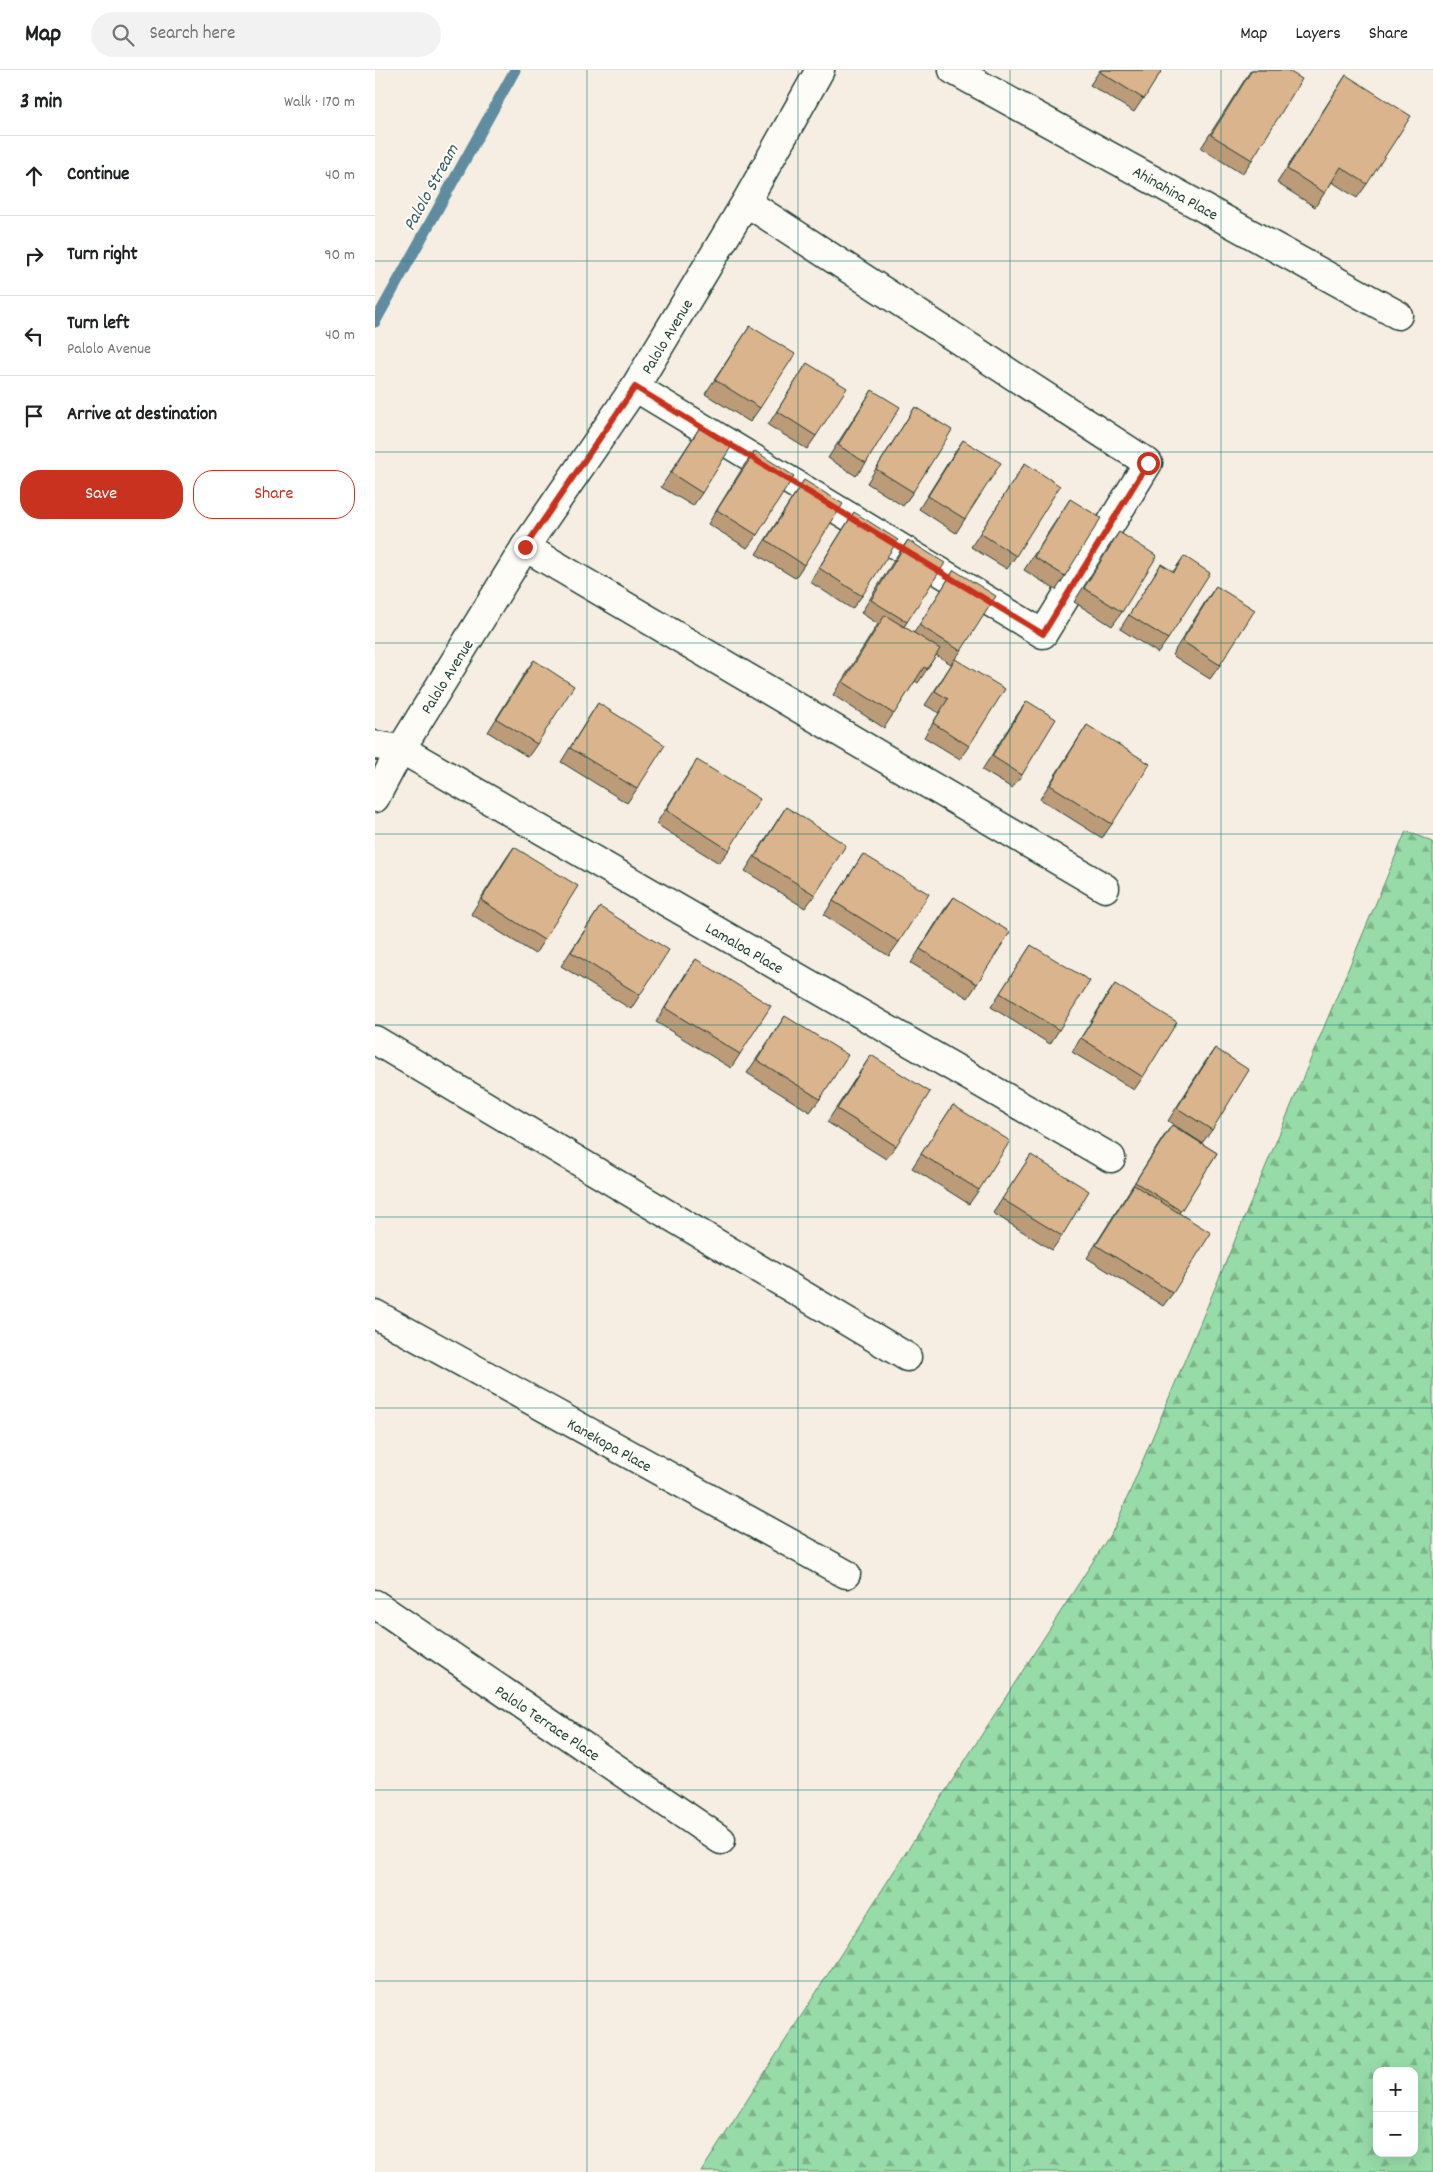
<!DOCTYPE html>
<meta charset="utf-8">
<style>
:root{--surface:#fff;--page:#f2f2f2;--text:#202124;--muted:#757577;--line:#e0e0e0;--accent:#c8321e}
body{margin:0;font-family:Dekko,sans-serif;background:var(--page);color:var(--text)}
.controls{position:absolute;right:15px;bottom:15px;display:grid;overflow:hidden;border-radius:10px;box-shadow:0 5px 20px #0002}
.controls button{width:45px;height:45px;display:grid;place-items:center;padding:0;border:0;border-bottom:1px solid var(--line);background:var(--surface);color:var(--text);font:25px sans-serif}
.stop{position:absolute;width:15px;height:15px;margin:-11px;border:4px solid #c8321e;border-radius:50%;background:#fff}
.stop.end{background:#c8321e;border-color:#fff;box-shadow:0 1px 5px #0008}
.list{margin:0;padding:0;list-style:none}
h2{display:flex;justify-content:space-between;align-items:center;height:65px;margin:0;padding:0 20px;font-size:21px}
h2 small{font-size:16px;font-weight:400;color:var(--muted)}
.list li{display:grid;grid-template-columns:32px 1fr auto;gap:15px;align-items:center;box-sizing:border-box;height:80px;padding:0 20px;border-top:1px solid var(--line)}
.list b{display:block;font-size:19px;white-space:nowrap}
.list p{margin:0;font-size:16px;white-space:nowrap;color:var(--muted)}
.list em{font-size:16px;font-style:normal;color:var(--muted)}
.actions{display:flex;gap:10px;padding:15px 20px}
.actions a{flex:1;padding:11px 0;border:1px solid var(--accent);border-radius:20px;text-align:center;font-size:18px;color:var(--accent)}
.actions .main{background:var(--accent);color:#fff}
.icon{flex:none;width:28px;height:28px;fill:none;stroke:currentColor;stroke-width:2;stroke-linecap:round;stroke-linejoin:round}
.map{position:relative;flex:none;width:1058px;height:2102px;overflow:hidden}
header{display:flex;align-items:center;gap:30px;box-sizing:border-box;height:70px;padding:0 25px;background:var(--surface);border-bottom:1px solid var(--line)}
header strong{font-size:24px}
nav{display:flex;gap:28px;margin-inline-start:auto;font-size:18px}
.search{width:350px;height:45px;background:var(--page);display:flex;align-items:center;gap:12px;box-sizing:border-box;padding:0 18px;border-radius:28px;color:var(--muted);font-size:19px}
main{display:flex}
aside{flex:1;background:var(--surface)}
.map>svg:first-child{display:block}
</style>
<header>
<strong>Map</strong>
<div class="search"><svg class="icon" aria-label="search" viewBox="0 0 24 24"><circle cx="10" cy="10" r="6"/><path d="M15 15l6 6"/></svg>Search here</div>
<nav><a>Map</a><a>Layers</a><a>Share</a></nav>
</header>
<main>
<aside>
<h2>3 min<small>Walk · 170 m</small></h2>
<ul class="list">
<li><svg class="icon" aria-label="ahead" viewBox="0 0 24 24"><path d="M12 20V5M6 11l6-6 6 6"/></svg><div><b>Continue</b></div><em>40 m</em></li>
<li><svg class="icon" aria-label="right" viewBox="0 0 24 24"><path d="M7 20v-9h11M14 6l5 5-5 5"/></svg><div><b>Turn right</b></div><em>90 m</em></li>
<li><svg class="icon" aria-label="left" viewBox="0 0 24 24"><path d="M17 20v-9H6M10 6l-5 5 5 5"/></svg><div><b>Turn left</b><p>Palolo Avenue</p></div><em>40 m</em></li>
<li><svg class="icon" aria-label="arrive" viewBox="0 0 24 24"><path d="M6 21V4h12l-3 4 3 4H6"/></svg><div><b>Arrive at destination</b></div></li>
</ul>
<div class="actions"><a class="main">Save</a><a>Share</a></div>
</aside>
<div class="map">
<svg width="1058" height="2102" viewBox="0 0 1058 2102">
<defs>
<pattern id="forest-firs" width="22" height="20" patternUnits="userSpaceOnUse" patternTransform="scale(1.25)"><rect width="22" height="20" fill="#97dca8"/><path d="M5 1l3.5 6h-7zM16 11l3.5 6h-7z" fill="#7bb48a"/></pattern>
</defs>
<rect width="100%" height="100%" fill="#f6eee2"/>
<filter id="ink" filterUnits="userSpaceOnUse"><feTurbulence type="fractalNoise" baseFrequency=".02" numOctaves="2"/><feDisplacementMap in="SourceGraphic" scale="10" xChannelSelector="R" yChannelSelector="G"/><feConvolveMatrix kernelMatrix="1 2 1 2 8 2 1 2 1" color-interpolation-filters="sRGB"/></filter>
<g filter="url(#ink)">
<path fill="url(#forest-firs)" stroke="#5b8c6e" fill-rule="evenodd" d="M 1031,761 L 1058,772 L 1058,2102 L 326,2102 L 740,1457 ZM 1002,2001 L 1039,2001 L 1039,2083 L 1002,2083 Z"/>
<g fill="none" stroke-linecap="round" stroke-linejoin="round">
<polyline stroke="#5f8ca0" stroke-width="11" points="0,252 140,0"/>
<defs>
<g id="minor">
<polyline points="578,0 1023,245"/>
<polyline points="260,317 668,564 773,393 371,132"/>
<polyline points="150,477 730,818"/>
<polyline points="0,675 26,679 736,1088"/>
<polyline points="0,970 532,1287"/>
<polyline points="0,1244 471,1504"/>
<polyline points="0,1534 346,1770"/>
</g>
<polyline id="tertiary" points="0,728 26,679 150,477 260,317 371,132 445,0"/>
</defs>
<use href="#minor" stroke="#1f3d34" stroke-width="31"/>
<use href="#tertiary" stroke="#1f3d34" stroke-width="31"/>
<use href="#minor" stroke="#fdfcf7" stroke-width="28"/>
<use href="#tertiary" stroke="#fdfcf7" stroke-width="28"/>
</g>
<g fill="#bb9b78" stroke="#1f3d34">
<polygon points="725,0 787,0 759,42 715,15"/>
<polygon points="876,0 912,0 877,90 867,104 826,78"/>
<polygon points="971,5 992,114 982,128 957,112 940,137 902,113 962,19"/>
<polygon points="375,256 385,338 375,352 330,324"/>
<polygon points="432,293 441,366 432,379 393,355"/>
<polygon points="497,320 491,393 481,406 453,388 488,334"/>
<polygon points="540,337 538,422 528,436 492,413 531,351"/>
<polygon points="325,357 327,423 318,436 286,417"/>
<polygon points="588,370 590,449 581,463 544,439 579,383"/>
<polygon points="380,381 382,465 372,478 333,454 370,394"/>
<polygon points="650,393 641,486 632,499 596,477"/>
<polygon points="429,410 429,495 420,508 381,484"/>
<polygon points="695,429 690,506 681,520 649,500"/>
<polygon points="479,442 487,526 477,539 435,512 470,456"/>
<polygon points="744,462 747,542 737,556 699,532 734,476"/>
<polygon points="533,470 532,552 529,557 539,563 579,500 586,581 576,594 561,585 543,613 540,611 509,658 458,625 503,554 486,543 523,484"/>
<polygon points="809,486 793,569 783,583 745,559 786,494 798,502"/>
<polygon points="841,516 845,595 835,609 797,585 832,529"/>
<polygon points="580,589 594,676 585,689 549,667 564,643 550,635"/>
<polygon points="159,590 162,674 153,687 113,662 149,604"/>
<polygon points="652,631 647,705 637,718 607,700 642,645"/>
<polygon points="223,633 262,719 252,733 186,692 214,647"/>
<polygon points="712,655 737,754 727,768 665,729 703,669"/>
<polygon points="322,690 354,780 344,793 281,754 313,704"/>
<polygon points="411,737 440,825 430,838 370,801 402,751"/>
<polygon points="139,777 169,870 160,884 96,844 130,790"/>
<polygon points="488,784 524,872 514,886 449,845"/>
<polygon points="579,827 602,914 593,928 536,893 569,840"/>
<polygon points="225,837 265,925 256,939 186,896"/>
<polygon points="656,875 684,960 675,974 616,937"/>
<polygon points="321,889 365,984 356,998 281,952 311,903"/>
<polygon points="740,914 768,1007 759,1020 697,982 731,927"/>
<polygon points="410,946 445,1029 435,1042 372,1003"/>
<polygon points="840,978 837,1060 827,1073 793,1051 830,992"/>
<polygon points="496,985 521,1076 511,1089 452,1052"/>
<polygon points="578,1035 604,1120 594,1134 537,1098"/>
<polygon points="797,1055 842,1083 804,1143 798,1223 788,1236 712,1188 787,1069"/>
<polygon points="656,1085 687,1166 677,1180 618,1143"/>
</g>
<g fill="#dab48c" stroke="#1f3d34">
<polygon points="726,0 787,0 769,29 725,2"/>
<polygon points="877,0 912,0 927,9 877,90 836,65"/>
<polygon points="971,5 1036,46 992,114 966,97 950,123 912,99"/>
<polygon points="375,256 420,284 385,338 340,310"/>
<polygon points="432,293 472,318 441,366 402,341"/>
<polygon points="497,320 525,337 491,393 463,375"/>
<polygon points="540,337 577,360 538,422 501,399"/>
<polygon points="325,357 356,377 327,423 296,403"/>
<polygon points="588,370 626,393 590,449 553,426"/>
<polygon points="380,381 419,406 382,465 342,440"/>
<polygon points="650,393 685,416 641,486 605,463"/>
<polygon points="429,410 468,434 429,495 391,470"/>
<polygon points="695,429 726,448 690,506 659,487"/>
<polygon points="479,442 523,470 487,526 444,498"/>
<polygon points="744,462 782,486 747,542 709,518"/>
<polygon points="533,470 570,493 532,552 496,530"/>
<polygon points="809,486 835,503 793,569 754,545 786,494 799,502"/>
<polygon points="579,500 621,526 586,581 544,555"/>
<polygon points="841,516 880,540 845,595 807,571"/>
<polygon points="510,545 565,579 552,599 549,597 519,644 468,612"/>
<polygon points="580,589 630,619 594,676 558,653 573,629 560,621"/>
<polygon points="159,590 199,616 162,674 122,649"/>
<polygon points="652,631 681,649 647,705 617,686"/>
<polygon points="223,633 290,675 262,719 195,678"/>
<polygon points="712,655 775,694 737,754 675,715"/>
<polygon points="322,690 385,729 354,780 291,740"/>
<polygon points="411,737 471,775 440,825 380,787"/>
<polygon points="139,777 203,816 169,870 106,830"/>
<polygon points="488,784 554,824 524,872 458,831"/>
<polygon points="579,827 635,862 602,914 545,879"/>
<polygon points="225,837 294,880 265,925 196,882"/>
<polygon points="656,875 715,911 684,960 625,923"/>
<polygon points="321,889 396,936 365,984 290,938"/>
<polygon points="740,914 802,952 768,1007 706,968"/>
<polygon points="410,946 473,985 445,1029 382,990"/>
<polygon points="840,978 874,1000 837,1060 802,1038"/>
<polygon points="496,985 555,1022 521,1076 462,1039"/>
<polygon points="578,1035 635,1071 604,1120 546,1084"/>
<polygon points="797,1055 842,1083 806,1141 760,1112"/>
<polygon points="656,1085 714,1121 687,1166 627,1129"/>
<polygon points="759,1115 836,1163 798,1223 721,1175"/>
</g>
</g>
<g fill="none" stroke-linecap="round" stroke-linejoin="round" filter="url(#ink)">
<polyline stroke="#c8321e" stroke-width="6" points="150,477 260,317 668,564 773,393"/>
</g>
<path fill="none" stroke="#0f766e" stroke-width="1" stroke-opacity="0.55" d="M 212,0 L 212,2102M 423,0 L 423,2102M 635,0 L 635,2102M 846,0 L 846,2102M 0,191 L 1058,191M 0,382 L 1058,382M 0,573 L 1058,573M 0,764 L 1058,764M 0,955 L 1058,955M 0,1147 L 1058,1147M 0,1338 L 1058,1338M 0,1529 L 1058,1529M 0,1720 L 1058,1720M 0,1911 L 1058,1911"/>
<g text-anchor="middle" stroke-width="4" stroke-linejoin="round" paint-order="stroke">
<g font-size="16" fill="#1f3d34" stroke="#fdfcf7">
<text transform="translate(801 122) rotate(29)" y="6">Ahinahina Place</text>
<text transform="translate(291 266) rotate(-59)" y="6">Palolo Avenue</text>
<text transform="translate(71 606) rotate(-58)" y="6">Palolo Avenue</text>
<text transform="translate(370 877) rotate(30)" y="6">Lamaloa Place</text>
<text transform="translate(235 1374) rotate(29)" y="6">Kanekopa Place</text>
<text transform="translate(173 1652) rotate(34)" y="6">Palolo Terrace Place</text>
</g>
<g font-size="18" font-style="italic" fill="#3a5e61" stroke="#fdfcf7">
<text transform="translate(55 117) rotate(-61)" y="6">Palolo Stream</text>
</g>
</g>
</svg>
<div class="controls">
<button>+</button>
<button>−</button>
</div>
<div class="stop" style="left:773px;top:393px"></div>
<div class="stop end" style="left:150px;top:477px"></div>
</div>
</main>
